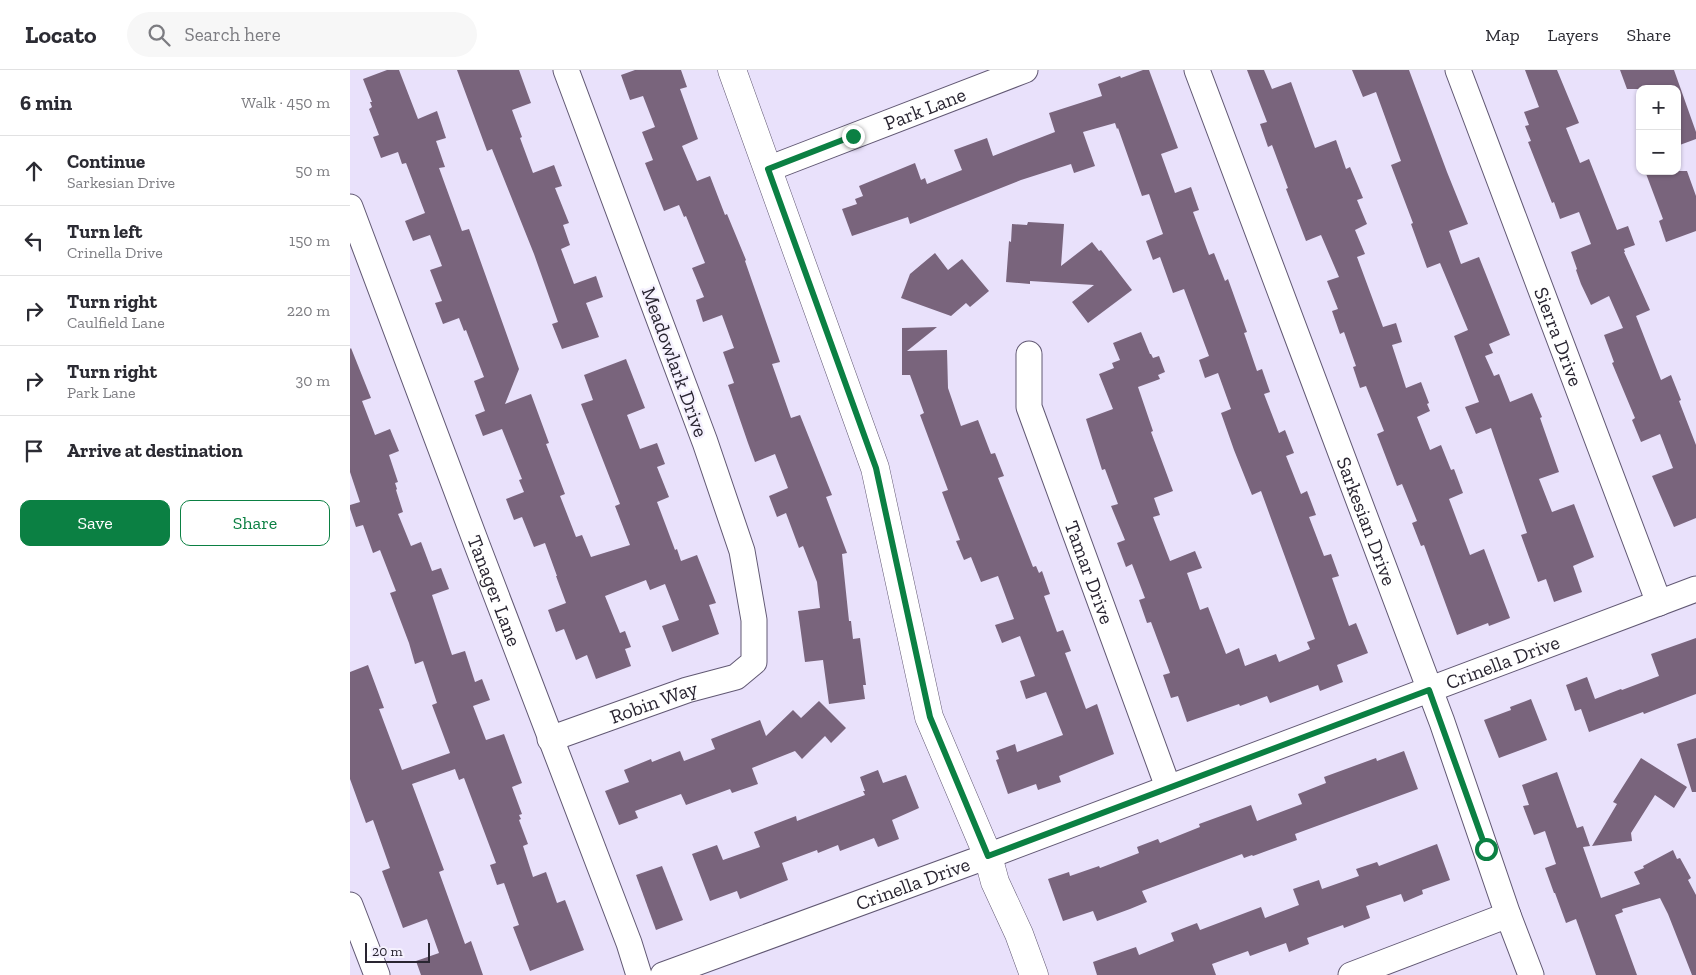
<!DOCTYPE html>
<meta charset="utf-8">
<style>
:root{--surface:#fff;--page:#f7f7f7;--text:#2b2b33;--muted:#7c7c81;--line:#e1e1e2;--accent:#0b8043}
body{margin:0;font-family:"Zilla Slab",serif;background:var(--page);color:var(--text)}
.controls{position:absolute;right:15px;top:15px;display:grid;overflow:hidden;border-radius:10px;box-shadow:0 1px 4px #0004}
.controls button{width:45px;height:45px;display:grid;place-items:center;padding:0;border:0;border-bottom:1px solid var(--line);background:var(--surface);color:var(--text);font:25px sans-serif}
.scale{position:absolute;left:15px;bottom:12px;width:65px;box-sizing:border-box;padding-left:5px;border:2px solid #292531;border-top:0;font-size:14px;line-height:18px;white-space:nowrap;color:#292531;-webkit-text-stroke:4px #f5f1fe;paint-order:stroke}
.stop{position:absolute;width:15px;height:15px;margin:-11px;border:4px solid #0b8043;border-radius:50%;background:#fff}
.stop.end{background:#0b8043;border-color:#fff;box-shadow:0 1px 5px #0008}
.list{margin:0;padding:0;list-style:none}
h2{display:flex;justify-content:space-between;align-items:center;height:65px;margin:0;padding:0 20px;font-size:21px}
h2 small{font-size:16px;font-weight:400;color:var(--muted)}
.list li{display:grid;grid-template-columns:32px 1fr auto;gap:15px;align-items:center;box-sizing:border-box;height:70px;padding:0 20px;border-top:1px solid var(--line)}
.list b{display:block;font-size:19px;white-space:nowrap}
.list p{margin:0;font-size:16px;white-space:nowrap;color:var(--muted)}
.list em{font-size:16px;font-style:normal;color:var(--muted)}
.actions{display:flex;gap:10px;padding:15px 20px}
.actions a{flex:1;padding:11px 0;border:1px solid var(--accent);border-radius:10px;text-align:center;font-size:18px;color:var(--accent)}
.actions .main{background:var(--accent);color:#fff}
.icon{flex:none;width:28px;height:28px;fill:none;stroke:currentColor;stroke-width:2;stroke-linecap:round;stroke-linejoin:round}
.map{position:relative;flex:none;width:1346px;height:905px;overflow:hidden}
header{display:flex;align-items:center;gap:30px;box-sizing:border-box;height:70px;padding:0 25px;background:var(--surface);border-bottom:1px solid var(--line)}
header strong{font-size:24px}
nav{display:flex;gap:28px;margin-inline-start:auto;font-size:18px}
.search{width:350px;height:45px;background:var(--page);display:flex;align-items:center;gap:12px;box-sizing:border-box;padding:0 18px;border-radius:28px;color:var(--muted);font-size:19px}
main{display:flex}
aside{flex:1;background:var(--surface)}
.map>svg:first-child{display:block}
</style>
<header>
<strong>Locato</strong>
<div class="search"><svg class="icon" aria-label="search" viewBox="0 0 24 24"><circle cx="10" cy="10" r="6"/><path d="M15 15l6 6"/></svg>Search here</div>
<nav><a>Map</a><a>Layers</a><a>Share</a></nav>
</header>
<main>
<aside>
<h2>6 min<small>Walk · 450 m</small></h2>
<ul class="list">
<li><svg class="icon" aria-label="ahead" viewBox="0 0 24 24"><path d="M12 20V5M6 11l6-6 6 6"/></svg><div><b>Continue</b><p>Sarkesian Drive</p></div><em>50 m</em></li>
<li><svg class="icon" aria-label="left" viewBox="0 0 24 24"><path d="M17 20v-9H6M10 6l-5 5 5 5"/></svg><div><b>Turn left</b><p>Crinella Drive</p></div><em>150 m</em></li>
<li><svg class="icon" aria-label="right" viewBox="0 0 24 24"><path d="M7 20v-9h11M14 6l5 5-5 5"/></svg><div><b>Turn right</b><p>Caulfield Lane</p></div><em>220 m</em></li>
<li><svg class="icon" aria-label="right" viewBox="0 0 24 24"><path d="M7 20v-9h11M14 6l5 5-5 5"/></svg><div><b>Turn right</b><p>Park Lane</p></div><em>30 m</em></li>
<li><svg class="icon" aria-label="arrive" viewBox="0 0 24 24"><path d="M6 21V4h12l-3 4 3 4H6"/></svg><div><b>Arrive at destination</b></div></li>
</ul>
<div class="actions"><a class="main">Save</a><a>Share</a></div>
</aside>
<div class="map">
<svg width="1346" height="905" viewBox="0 0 1346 905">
<rect width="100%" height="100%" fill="#e9e1fb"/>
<g fill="#79647c">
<polygon points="37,0 49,0 68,49 87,41 96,68 86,71 95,97 89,98 112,161 119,159 169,299 155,334 181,324 199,373 196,374 215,424 210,426 226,467 232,465 241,487 280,475 265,436 270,434 231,334 243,330 234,305 276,289 295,338 277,345 290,379 307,373 315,394 307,397 319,427 307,432 325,480 327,479 331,491 347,485 366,533 359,535 369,564 322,582 312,556 329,550 315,514 300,520 296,510 255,526 270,563 275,561 281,577 275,579 281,596 246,609 237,585 226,590 214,559 206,562 198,540 216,533 206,506 207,506 195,473 184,477 172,447 164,450 156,429 174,422 169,410 172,409 152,359 133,366 125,345 135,341 124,311 134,307 116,260 114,261 109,248 93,254 85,233 92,231 80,200 92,196 80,165 63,171 55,151 75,143 56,93 52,94 48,82 31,88 23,67 29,65 19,39 22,37 20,32 22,32 13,9"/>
<polygon points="107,0 169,0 181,33 162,40 172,67 170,68 183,103 204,95 212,116 205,118 219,153 213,155 220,175 211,179 224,214 246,206 253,227 236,233 249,267 212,279 202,254 208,252 184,184 142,79 137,81"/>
<polygon points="285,0 331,0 337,17 330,19 348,69 332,76 347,111 360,106 375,145 377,144 396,190 395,191 430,292 422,294 441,348 450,345 482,425 476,427 497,483 492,484 499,551 501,551 503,569 510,568 516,615 513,615 515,629 479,634 473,590 455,592 448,541 470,538 467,512 453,476 449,478 436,443 427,447 419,426 438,418 425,384 405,392 398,373 378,315 384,313 373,282 384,278 372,245 353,252 346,230 354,227 342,198 355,193 336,146 334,147 329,135 314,141 295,93 303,90 292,62 305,57 293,26 280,30 271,5"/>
<polygon points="793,0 799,0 828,78 811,84 825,123 841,117 849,140 843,142 859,185 864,183 875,211 878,209 897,262 894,263 907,301 912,299 920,322 914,324 929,363 935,360 944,383 936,386 951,424 957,421 966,445 959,447 974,486 981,484 989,506 982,508 999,556 1006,553 1018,583 987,595 993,612 970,621 968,615 920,633 917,626 890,636 889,634 837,652 828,626 821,628 813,605 820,603 801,552 797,553 789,530 795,528 782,494 776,497 767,473 775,470 761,436 768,434 755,399 752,400 736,349 763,339 749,304 764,298 762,293 770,290 763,273 791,262 800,284 801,284 803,288 809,286 815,302 808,305 810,309 788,317 803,361 801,362 823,421 804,428 810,445 803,447 820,491 845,481 852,498 837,503 850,540 858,537 876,584 889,578 895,596 926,584 929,592 960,579 957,572 965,569 911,421 902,425 884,380 871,343 881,339 868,303 855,308 849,290 859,286 834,219 823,223 810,187 803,190 796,171 813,164 799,124 792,126 768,58 767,59 765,53 733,62 745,96 724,103 721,94 671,110 560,154 558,147 502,166 492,139 507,134 505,129 513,126 509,116 565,93 571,110 575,108 577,114 612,100 604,80 637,68 643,86 705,62 699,43 752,26 748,14 770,6 771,8"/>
<polygon points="897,0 914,0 922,19 941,12 965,78 986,70 996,99 1000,97 1013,128 1007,130 1017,154 1005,160 1015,184 1007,187 1033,257 1046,253 1052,272 1042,275 1056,318 1071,312 1079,333 1077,334 1080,341 1067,347 1080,380 1091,375 1101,400 1104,399 1113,423 1099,429 1120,485 1134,479 1160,548 1139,556 1138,553 1107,565 1074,475 1071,476 1062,453 1067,451 1052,414 1047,416 1027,364 1034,361 1016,316 1010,318 1003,297 1006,296 994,262 990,264 982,241 988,239 977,211 989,207 971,165 956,171 936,119 938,118 922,75 918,77 910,54 917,52"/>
<polygon points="1002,0 1059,0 1097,102 1118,154 1099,161 1111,194 1129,187 1160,265 1139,274 1143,283 1135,286 1144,306 1149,304 1160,332 1182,323 1192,347 1190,348 1209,402 1189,409 1202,442 1224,434 1244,487 1223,496 1232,522 1204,532 1196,509 1188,512 1171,465 1177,463 1141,358 1126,364 1115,337 1129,332 1104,266 1118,260 1090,193 1077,198 1061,154 1063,153 1041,95 1051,91 1026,22 1013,27"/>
<polygon points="1175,0 1207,0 1229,53 1216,58 1230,93 1239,89 1267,160 1278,156 1285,175 1274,179 1275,182 1274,182 1300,240 1286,246 1311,310 1321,305 1331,330 1329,331 1346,375 1346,448 1324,457 1302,406 1323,398 1310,364 1291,372 1282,350 1285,348 1262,293 1264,292 1254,265 1273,258 1259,226 1241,235 1231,214 1226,200 1227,199 1221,182 1241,174 1229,142 1210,149 1204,132 1202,133 1178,72 1181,71 1175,56 1179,55 1174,42 1189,37"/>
<polygon points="1270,0 1324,0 1346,62 1346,69 1327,76 1327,19 1277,19"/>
<polygon points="1295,101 1337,101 1346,126 1346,161 1316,172 1309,151 1313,149"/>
<polygon points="678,152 714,154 711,196 742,172 749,181 751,180 782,220 738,253 722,232 744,215 680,211 680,214 656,212 659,171 661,172 662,154 677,155"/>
<polygon points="585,183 598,200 612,189 639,221 620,237 616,233 601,246 551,228 560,204"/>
<polygon points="587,257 557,281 597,280 598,318 611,356 628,350 641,384 645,383 654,406 648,408 683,497 686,496 689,503 692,501 700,524 694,526 707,562 713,560 721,581 715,583 736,639 747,634 764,684 709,706 711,712 688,720 686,714 658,724 646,690 649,689 646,681 665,674 667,682 713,665 696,622 676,629 670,611 685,606 670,566 652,573 645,555 664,549 648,506 631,512 621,487 614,490 606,471 610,470 592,422 598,420 570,345 574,343 560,305 552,305 552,258"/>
<polygon points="1,278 21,328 12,331 25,365 40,359 49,381 39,385 48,412 45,413 47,419 46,420 53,442 48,444 61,476 71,472 82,501 91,498 99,519 82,525 102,585 115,581 125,612 132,609 140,630 123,636 136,670 154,664 172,713 162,717 172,744 169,745 171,749 169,750 178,774 173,776 183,807 196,802 207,833 215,830 234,880 180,901 163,857 169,855 154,813 147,815 140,795 146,793 114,708 109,710 105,699 62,714 94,800 89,802 115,874 121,871 133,905 71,905 66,891 89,883 77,849 53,858 32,801 40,798 23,750 16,753 0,709 0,602 18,595 34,638 29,639 52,700 100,683 82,635 87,633 73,591 65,594 59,573 40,523 46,521 30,480 23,483 13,455 6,457 0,439 0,435 10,432 0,402 0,279"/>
<polygon points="1346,568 1346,624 1294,644 1293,642 1239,662 1231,639 1225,641 1216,615 1237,607 1245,629 1271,619 1272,620 1309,606 1301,584"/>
<polygon points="1181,629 1197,670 1149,688 1134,650 1161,640 1160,637"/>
<polygon points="469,631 496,658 481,673 475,666 452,689 445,681 402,698 408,714 382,723 380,719 336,735 331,724 285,741 288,748 269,755 255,721 279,712 274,700 301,689 302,692 330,681 334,691 365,679 361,669 410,650 416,666 443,640 451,648"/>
<polygon points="1346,668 1346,722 1342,722 1327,674"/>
<polygon points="1054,681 1068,719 945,764 947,770 903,786 902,785 894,788 892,784 792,821 797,832 780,839 747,851 743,841 713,851 698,809 719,802 720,806 749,796 750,798 789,783 787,777 808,769 810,773 850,757 849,754 901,735 907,751 952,734 948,724 976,713 974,707 1026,688 1027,691"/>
<polygon points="1291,688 1337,717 1324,738 1305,725 1281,763 1282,771 1242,776 1267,734 1263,732"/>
<polygon points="528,700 533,713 556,705 569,738 542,750 549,769 528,777 524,768 490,781 488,775 468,783 467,780 432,793 438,810 390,829 387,821 360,831 342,784 367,775 373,790 410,777 404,762 446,746 447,751 515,725 513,721 515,721 510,707"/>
<polygon points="1207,702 1227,758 1233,756 1240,776 1233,777 1251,828 1290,814 1284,802 1294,798 1293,796 1323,780 1327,789 1330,788 1341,808 1338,810 1346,825 1346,905 1342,905 1318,844 1310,828 1272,839 1273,842 1265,845 1287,905 1246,905 1226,849 1216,853 1205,823 1204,823 1195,798 1206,794 1195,761 1184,765 1173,736 1179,735 1172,715"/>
<polygon points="1087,774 1100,810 1072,820 1073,824 1054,832 1051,824 1016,836 1020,848 994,858 993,855 957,868 959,874 939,882 936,873 900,886 898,881 862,894 866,905 747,905 743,892 786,877 789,885 824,871 821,863 847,853 850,860 911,837 915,848 949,835 943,819 969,810 972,819 1009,806 1006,799 1027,792 1029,796"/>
<polygon points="312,796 333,850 306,860 286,805"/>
</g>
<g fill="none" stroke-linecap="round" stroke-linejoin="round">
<defs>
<g id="minor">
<path id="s1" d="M 847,0 L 1092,652 L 1158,845 L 1181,905"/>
<path id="s2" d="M 1108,0 L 1309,533"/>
<path id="s3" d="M 418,99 L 675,0"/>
<path id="s4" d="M 0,137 L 127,475 L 279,873 L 289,905"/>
<path id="s5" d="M 679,284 L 679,337 L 818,717"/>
<path id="s6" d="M 200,669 L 337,620 L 386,607 L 404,592 L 404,550 L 392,481 L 355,372 L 216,0"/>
<polyline points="0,835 27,905"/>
<path id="s7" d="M 313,905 L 638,786 L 1346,519"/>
<polyline points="1001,905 1158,845"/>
</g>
<polyline id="major" points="382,0 525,398 579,647 638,786 645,812 669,864 684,905"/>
</defs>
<use href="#minor" stroke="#615873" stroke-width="27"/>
<use href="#major" stroke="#615873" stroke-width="29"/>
<use href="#minor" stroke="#fff" stroke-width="25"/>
<use href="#major" stroke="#fff" stroke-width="28"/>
</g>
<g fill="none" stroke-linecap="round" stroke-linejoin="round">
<polyline stroke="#0b8043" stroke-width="6" points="503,66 418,99 526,398 580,647 638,786 1079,620 1136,779"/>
</g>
<g text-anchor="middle" stroke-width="5" stroke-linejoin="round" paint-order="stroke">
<g font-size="20" fill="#292531" stroke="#f5f1fe">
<text dy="7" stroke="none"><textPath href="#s3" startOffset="168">Park Lane</textPath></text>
<text dy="7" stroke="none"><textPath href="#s2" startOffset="285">Sierra Drive</textPath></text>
<text transform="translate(325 292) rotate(70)" y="7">Meadowlark Drive</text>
<text dy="7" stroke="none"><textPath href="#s1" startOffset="482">Sarkesian Drive</textPath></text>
<text dy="7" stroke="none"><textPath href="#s5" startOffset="229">Tamar Drive</textPath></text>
<text dy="7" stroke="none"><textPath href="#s4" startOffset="410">Tanager Lane</textPath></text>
<text dy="7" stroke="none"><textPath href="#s7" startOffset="896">Crinella Drive</textPath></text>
<text dy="7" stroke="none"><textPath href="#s6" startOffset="110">Robin Way</textPath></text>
<text dy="7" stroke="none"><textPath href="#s7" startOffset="266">Crinella Drive</textPath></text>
</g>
</g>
</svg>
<div class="controls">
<button>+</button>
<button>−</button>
</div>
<div class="scale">20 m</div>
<div class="stop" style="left:1136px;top:779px"></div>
<div class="stop end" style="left:503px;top:66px"></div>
</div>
</main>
